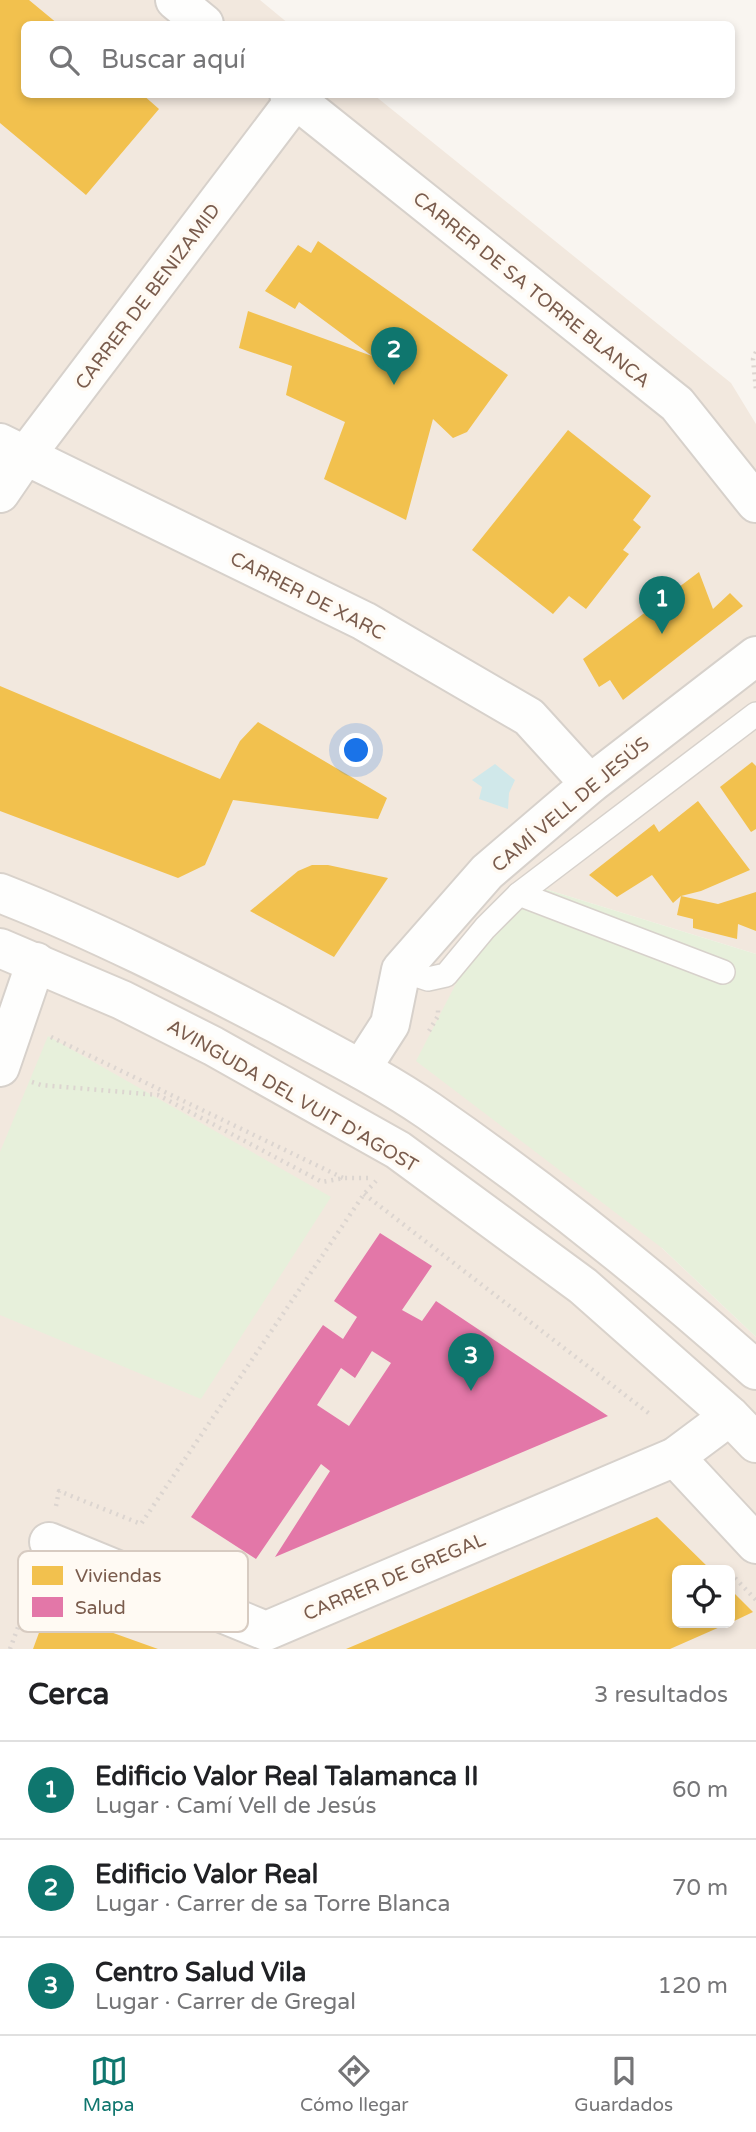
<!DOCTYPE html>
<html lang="es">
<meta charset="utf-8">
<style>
:root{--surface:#fff;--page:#f2f2f2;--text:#202124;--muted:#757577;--line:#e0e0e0;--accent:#0f766e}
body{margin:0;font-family:"Varela Round",sans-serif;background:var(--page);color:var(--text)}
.controls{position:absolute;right:21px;bottom:21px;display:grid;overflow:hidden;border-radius:10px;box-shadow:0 4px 10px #0003}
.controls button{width:63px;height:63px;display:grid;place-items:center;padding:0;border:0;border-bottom:2px solid var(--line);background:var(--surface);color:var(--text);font:35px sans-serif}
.you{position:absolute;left:357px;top:751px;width:24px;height:24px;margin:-18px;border:5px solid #fff;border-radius:50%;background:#1a73e8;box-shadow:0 0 0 10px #1a73e833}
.badge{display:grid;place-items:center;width:46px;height:46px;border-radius:50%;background:var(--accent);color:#fff;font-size:23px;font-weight:700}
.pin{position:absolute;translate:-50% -58px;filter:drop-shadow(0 2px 4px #0008)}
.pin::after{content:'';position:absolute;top:37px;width:24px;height:21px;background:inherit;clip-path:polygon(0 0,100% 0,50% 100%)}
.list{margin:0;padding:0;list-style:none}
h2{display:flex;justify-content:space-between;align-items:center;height:91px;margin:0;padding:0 28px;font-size:30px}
h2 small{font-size:23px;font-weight:400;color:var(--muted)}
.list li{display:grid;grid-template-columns:46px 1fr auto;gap:21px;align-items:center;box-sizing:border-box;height:98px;padding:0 28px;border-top:2px solid var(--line)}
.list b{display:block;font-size:26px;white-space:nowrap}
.list p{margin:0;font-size:23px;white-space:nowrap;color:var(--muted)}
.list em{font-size:23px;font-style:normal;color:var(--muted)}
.icon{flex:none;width:38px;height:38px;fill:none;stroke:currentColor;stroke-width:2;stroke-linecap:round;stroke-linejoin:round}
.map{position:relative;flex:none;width:756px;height:1649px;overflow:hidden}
.search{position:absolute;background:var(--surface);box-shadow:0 4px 10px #0003;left:21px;right:21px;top:21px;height:77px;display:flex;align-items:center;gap:18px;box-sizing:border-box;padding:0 24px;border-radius:10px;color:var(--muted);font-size:26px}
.sheet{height:385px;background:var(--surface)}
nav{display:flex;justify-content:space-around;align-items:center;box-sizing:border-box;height:98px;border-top:2px solid var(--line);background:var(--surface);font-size:19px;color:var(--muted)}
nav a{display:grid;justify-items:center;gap:4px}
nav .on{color:var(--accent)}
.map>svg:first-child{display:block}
</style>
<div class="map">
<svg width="756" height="1649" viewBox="0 0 756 1649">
<rect width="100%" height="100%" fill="#f9f5f0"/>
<path fill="#f2e8de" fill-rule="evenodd" d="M 0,0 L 260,0 L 289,24 L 24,24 L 24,94 L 374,95 L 731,383 L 756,424 L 756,954 L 545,889 L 662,1248 L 756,1337 L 756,1649 L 0,1649 ZM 677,1570 L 730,1570 L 730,1623 L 677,1623 Z"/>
<g fill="#e7f0db">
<polygon points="545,889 756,954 756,1337 662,1248 416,1061 476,945"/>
<polygon points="48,1036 331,1197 201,1399 0,1315 0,1152"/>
</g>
<polygon fill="#d0e8ea" points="495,764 515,780 509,793 508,809 479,799 482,787 472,780"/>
<g fill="#f2c14e">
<polygon points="0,0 29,0 58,24 24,24 24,94 142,94 159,109 86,195 0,123"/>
<polygon points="318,241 508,375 467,432 453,438 433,419 406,520 324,479 345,422 286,395 292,366 239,348 248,311 372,356 299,302 295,309 265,291 298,245 311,253"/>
<polygon points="568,430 651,496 633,520 641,527 623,550 629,554 586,609 569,596 553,614 472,550"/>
<polygon points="699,572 713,609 730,593 743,606 623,700 610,680 599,687 583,659"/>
<polygon points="0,686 220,779 240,741 258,722 387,798 378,819 233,800 205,865 178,878 0,811"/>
<polygon points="752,762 756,766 756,829 751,832 720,787"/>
<polygon points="698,801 750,870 701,891 681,896 718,904 756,892 756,931 738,924 737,939 693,928 693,919 677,915 681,896 673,903 652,875 617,897 589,875 654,824 659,832"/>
<polygon points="312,865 328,865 388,878 334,957 250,911 298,871"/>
<polygon points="657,1517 711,1570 677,1570 677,1623 729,1623 670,1649 346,1649"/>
<polygon points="730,1589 753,1612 730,1623"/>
<polygon points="54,1592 83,1604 77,1620 158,1649 33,1649"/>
</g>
<path fill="#e377a8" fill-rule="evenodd" d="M 380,1233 L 432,1266 L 402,1310 L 422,1321 L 436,1301 L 608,1416 L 275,1557 L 330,1471 L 321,1464 L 256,1559 L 191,1517 L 323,1325 L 343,1339 L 357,1317 L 334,1301 ZM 372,1351 L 391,1363 L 349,1426 L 317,1405 L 341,1368 L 355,1378 Z"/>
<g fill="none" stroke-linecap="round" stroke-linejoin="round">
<defs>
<g id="lane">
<polyline points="519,894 723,972"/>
<polyline points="401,970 428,979 446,975 485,928 519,894 756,714"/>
</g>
<g id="street">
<polyline points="175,0 204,24"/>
<polyline points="289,94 677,404 756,503"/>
<polyline points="0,443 364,621 529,717 590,784"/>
<polyline points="0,493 26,455 295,100"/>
<polyline points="0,1067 36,962"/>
<polyline points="361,1069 390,1024 401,970 487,872 590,784 756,656"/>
<polyline points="675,1457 756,1544"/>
<polyline points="49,1542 266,1631 675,1457 730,1416"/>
</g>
<g id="secondary">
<path d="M 0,893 C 95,930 187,977 277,1024 C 328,1052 381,1078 429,1111 C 543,1190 652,1277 756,1370"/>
<polyline points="0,948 122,1000 213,1046 398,1150 583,1286 730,1416 756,1443"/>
</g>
</defs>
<use href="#lane" stroke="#d7d1cb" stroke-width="26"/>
<use href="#street" stroke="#d7d1cb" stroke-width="42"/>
<use href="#secondary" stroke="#d9d2cb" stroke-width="42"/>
<g stroke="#dcd5d0" stroke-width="4.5" stroke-dasharray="2 5" stroke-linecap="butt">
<polyline points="756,352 753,359 756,390"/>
<polyline points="429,1031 438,1016 438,1007"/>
<polyline points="51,1037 343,1178"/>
<polyline points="32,1082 41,1085 158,1095 322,1182 344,1178 368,1178"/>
<polyline points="364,1194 651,1415"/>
<polyline points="56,1506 59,1491 141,1524 364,1194 376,1181"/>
<polyline points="735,1578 756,1600"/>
<polyline points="10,1649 36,1578"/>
</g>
<use href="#lane" stroke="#fefefd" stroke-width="23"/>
<use href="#street" stroke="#fefefd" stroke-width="38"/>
<use href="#secondary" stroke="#fefefd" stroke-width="38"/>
</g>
<g text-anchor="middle" stroke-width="7" stroke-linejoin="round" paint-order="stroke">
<g font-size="19" fill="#7a5c4d" stroke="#fffaf3">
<text transform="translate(532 289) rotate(39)" y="7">CARRER DE SA TORRE BLANCA</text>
<text transform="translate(147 296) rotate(-53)" y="7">CARRER DE BENIZAMID</text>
<text transform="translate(308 595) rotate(27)" y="7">CARRER DE XARC</text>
<text transform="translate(570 804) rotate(-40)" y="7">CAMÍ VELL DE JESÚS</text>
<text transform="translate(293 1095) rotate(30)" y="7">AVINGUDA DEL VUIT D'AGOST</text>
<text transform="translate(394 1576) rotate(-23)" y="7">CARRER DE GREGAL</text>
</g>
</g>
<rect x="18" y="1551" width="230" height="81" rx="10" fill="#fffaf3" stroke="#d7cbc1" stroke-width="2"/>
<rect x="32" y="1566" width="31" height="19" fill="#f2c14e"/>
<rect x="32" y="1597" width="31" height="20" fill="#e377a8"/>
<g font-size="19" fill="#7a5c4d">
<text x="75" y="1582">Viviendas</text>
<text x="75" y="1614">Salud</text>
</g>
</svg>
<div class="controls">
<button><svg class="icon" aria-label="locate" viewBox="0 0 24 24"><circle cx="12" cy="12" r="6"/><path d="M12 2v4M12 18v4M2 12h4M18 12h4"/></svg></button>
</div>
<div class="you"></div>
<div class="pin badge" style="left:662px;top:634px">1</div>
<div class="pin badge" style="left:394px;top:385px">2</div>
<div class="pin badge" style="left:471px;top:1391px">3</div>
<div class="search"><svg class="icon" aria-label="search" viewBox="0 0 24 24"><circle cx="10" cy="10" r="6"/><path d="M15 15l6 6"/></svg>Buscar aquí</div>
</div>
<section class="sheet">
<h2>Cerca<small>3 resultados</small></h2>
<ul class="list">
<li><span class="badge">1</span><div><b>Edificio Valor Real Talamanca II</b><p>Lugar · Camí Vell de Jesús</p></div><em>60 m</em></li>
<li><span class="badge">2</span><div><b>Edificio Valor Real</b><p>Lugar · Carrer de sa Torre Blanca</p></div><em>70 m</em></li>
<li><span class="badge">3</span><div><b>Centro Salud Vila</b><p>Lugar · Carrer de Gregal</p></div><em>120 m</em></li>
</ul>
</section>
<nav>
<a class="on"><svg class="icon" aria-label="map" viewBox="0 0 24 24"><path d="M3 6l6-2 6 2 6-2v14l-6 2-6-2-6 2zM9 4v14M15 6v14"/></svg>Mapa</a>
<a><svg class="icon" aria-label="directions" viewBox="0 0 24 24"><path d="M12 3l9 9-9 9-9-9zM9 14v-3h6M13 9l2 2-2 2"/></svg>Cómo llegar</a>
<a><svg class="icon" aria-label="saved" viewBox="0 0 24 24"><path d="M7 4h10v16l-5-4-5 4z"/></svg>Guardados</a>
</nav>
